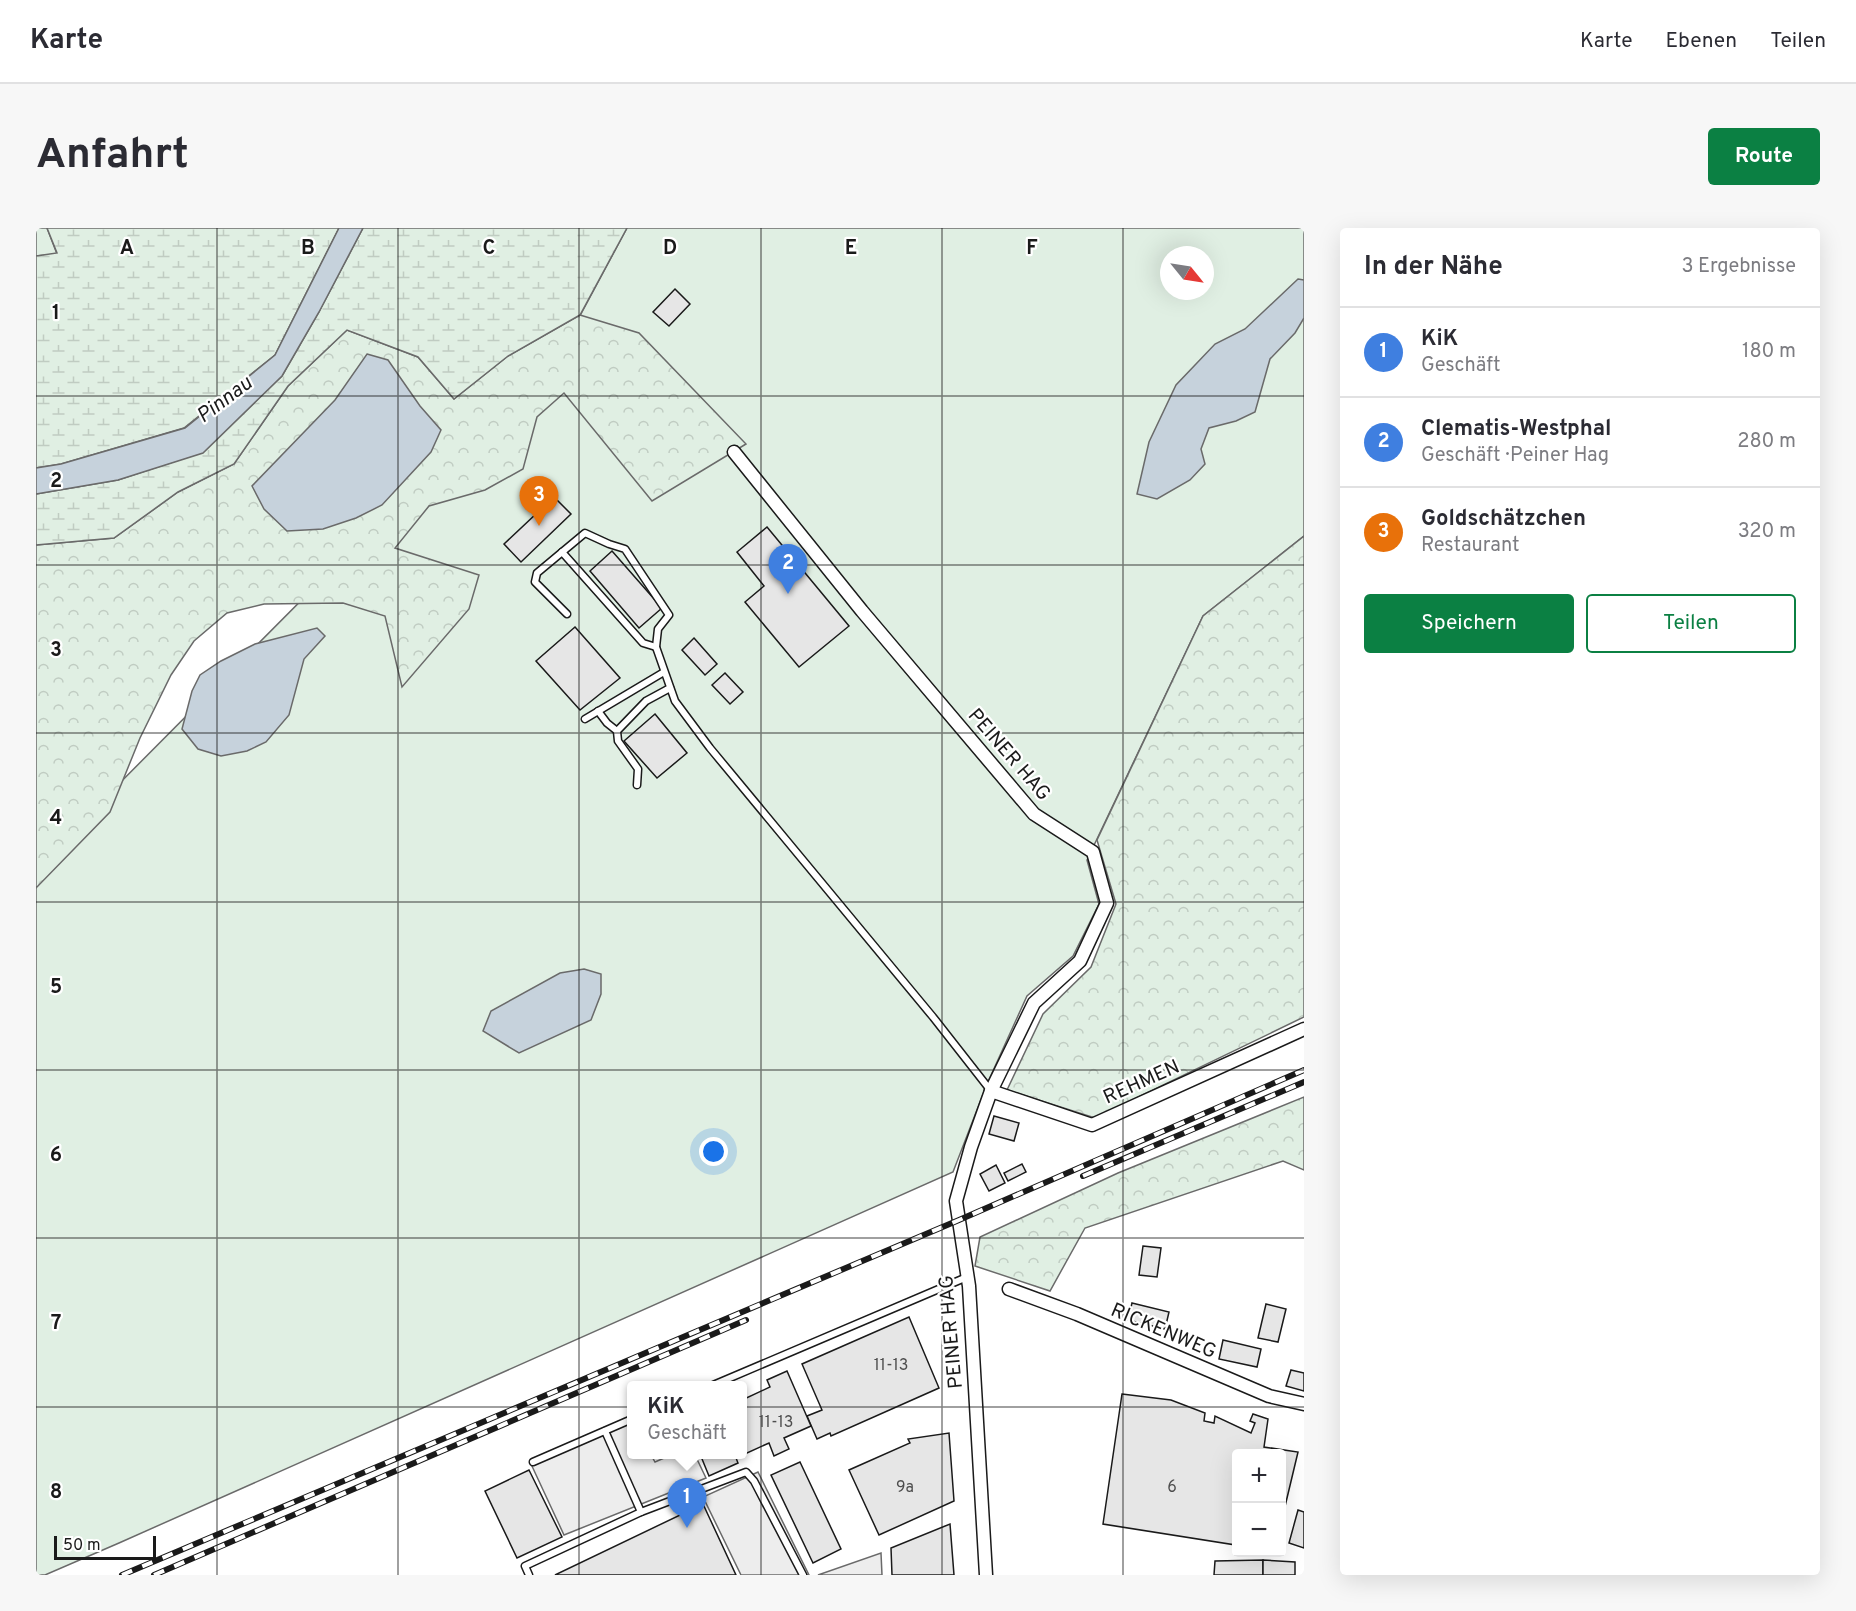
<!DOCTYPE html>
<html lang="de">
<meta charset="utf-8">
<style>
:root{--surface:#fff;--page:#f7f7f7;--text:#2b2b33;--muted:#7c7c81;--line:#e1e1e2;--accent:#0b8043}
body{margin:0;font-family:Overpass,sans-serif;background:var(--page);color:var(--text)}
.controls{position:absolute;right:18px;bottom:18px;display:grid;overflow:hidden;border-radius:6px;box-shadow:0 6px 24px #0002}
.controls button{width:54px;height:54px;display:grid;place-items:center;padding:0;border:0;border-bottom:2px solid var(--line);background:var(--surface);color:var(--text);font:30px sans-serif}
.compass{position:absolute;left:1124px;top:18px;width:54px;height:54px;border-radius:50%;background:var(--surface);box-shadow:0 6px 24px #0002;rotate:120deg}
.scale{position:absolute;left:18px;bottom:15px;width:102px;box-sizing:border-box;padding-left:6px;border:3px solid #1a1a1a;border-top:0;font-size:16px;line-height:21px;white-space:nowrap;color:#1a1a1a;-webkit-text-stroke:4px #fff;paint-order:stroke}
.you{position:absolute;left:678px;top:924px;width:21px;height:21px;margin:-15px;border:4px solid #fff;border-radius:50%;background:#1a73e8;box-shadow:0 0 0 9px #1a73e833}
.badge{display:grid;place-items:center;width:39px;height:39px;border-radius:50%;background:var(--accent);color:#fff;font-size:20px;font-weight:700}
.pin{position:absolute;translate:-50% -50px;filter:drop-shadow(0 2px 3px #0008)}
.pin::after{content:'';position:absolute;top:32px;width:21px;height:18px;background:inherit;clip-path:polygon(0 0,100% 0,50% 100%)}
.popup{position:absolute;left:591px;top:1153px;width:120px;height:78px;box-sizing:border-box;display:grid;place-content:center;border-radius:6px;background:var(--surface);filter:drop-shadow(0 2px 4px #0005);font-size:20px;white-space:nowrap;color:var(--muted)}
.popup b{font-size:22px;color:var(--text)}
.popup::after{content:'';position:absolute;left:50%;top:100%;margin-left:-12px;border:12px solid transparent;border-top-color:var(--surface)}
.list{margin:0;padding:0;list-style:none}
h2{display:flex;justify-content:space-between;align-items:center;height:78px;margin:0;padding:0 24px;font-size:26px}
h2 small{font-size:20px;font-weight:400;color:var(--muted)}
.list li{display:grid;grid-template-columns:39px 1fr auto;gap:18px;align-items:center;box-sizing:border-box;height:90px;padding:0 24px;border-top:2px solid var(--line)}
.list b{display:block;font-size:22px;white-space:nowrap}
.list p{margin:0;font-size:20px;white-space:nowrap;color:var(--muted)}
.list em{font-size:20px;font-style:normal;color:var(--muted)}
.actions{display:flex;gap:12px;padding:18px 24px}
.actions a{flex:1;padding:14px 0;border:2px solid var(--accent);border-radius:6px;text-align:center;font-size:21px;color:var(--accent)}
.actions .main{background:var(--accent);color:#fff}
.map{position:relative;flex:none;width:1268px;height:1347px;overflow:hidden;border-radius:6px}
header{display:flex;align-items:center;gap:36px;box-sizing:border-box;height:84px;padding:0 30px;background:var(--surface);border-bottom:2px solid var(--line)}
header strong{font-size:28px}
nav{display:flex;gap:33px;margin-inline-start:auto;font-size:21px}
.intro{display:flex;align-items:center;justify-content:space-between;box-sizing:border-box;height:144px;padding:0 36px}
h1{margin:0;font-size:42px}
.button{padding:15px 27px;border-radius:6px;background:var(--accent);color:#fff;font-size:21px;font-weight:700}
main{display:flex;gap:36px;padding:0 36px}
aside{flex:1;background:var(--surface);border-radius:6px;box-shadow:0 6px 24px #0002}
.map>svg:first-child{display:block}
</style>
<header>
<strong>Karte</strong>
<nav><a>Karte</a><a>Ebenen</a><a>Teilen</a></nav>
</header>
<div class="intro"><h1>Anfahrt</h1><a class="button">Route</a></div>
<main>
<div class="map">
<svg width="1268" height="1347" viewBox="0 0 1268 1347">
<defs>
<pattern id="forest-crowns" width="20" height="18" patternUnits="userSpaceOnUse" patternTransform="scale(1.5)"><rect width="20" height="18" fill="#e0efe3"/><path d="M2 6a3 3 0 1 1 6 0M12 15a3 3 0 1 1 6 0" fill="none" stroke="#c0ccc2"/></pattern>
<pattern id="wetland-marsh" width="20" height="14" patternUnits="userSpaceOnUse" patternTransform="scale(1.5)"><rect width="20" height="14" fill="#e0efe3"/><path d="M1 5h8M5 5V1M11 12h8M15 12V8" fill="none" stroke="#c0ccc2"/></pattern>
</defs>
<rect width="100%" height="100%" fill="#fff"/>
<g fill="#e0efe3" stroke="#6a6a6a" stroke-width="1.5" fill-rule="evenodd">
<polygon points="0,0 11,0 21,26 0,28"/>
<path d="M 591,0 L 1268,0 L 1268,308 L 1167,388 L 1051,632 L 1063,676 L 1037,728 L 991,768 L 951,856 L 917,944 L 83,1315 L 9,1347 L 0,1347 L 0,563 L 41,598 L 539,97 ZM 1133,27 L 1169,27 L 1169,63 L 1133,63 Z"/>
</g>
<g fill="url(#forest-crowns)" stroke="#6a6a6a" stroke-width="1.5">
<polygon points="544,87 603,105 710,216 616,273 528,165 501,189 487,241 449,262 393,278 359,320 443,347 433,381 366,459 349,388 307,375 228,376 191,385 158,413 135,447 104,510 74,584 0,660 0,317 78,310 142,264 198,236 252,158 311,102 382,129 418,171 472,128"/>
<polygon points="1268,308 1268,789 1059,890 971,862 1007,786 1055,739 1080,676 1061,612 1167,388"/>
<polygon points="1268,869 1268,942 1247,933 1049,1000 1014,1063 939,1038 944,1009 1082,945"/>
</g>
<g fill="url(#wetland-marsh)" stroke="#6a6a6a" stroke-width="1.5">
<polygon points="11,0 303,0 239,127 148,200 25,236 0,240 0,28 21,25"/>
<polygon points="327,0 591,0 544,87 472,128 418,171 382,129 311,102 252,158 198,236 142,264 78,310 0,317 0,266 82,252 167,224 246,148 283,84"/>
</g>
<g fill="#ededed" stroke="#6a6a6a" stroke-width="1.5">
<polygon points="595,1195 596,1226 615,1227 619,1234 635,1227 659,1227 670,1250 528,1307 495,1236"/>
<polygon points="722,1244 773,1347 705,1347 667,1269"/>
<polygon points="845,1325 846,1347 782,1347"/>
</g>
<g fill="#c6d2dc" stroke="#6a6a6a" stroke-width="1.5">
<polygon points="303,0 327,0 283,84 246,148 167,225 82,252 0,266 0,240 25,236 149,200 239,127"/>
<polygon points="1262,51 1268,52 1268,90 1259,105 1234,131 1219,184 1200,193 1173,200 1165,221 1169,236 1154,252 1121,271 1101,266 1113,214 1140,157 1179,116 1209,101"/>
<polygon points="331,126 352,132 384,178 405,202 395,224 346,277 320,290 287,301 251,303 228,281 216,258 299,172"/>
<polygon points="281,400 289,408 268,431 253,487 230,514 211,523 185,528 162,521 146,501 156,463 164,447 185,433 219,416"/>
<polygon points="548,741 565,746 565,766 555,792 483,825 447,803 455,783 524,745"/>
</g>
<g fill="#e6e6e6" stroke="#1a1a1a" stroke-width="1.5">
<polygon points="639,61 654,76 633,98 617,84"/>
<polygon points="518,269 535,286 485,334 468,316"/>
<polygon points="731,299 813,398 763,439 709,374 728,358 701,324"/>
<polygon points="576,323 626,380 603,400 554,343"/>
<polygon points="539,399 584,450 544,482 500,433"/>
<polygon points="658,410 681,436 669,447 646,422"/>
<polygon points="689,445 707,464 694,476 676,457"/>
<polygon points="619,486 651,525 621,550 588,513"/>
<polygon points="958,888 983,895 978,913 953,906"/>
<polygon points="986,936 990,944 972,953 968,945"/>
<polygon points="960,937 969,955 953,963 944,946"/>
<polygon points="1107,1018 1125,1020 1121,1049 1103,1047"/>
<polygon points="1096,1075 1133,1084 1129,1101 1092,1092"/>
<polygon points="1230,1076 1250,1081 1242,1114 1222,1110"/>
<polygon points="873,1089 903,1160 795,1208 794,1205 781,1211 771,1188 786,1182 766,1136"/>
<polygon points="1187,1112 1225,1121 1221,1139 1183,1131"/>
<polygon points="1255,1142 1268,1145 1268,1163 1250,1158"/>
<polygon points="751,1143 775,1198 748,1210 753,1221 738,1228 733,1215 700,1230 702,1235 673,1248 664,1226 706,1226 706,1172 734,1159 731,1152"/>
<polygon points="1086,1166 1135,1172 1169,1185 1168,1193 1178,1195 1179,1188 1215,1205 1219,1195 1214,1193 1217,1186 1232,1191 1228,1219 1262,1224 1246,1291 1246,1226 1200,1226 1200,1317 1067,1296"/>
<polygon points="913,1205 918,1273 843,1307 813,1242 874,1215 872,1211"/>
<polygon points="764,1234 805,1321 777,1335 735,1247"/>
<polygon points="493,1242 526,1309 481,1330 449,1263"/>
<polygon points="667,1276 700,1347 519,1347"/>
<polygon points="1262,1282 1268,1284 1268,1320 1253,1315"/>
<polygon points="914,1296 918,1347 856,1347 855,1320"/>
<polygon points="1227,1332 1227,1347 1178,1347 1179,1333"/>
<polygon points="1227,1332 1259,1334 1259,1347 1227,1347"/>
</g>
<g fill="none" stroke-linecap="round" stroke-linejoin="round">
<defs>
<g id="lane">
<polyline points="526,324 607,415 620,419"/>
<polyline points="531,386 499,354 501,345 549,305 573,316 589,321 633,387 622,401 620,419 639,473 674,520 897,789 955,863"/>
<polyline points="562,483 571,495 581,503"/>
<polyline points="549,491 628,444"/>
<polyline points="601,557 602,541 582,513 581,503 610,473 634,460"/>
<polyline points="675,1158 931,1049"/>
<polyline points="569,1203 605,1284"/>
<polyline points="497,1234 596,1191"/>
<polyline points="493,1347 489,1338 605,1284 710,1244 718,1253 767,1347"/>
</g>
<g id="street">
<polyline points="698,224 826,383 998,586 1057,624 1071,675 1044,733 998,775 955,863 935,919 920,973 933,1058 950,1347"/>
<polyline points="955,863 1056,897 1268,801"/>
<polyline points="973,1061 1041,1086 1233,1168 1268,1176"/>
</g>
</defs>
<use href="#lane" stroke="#1a1a1a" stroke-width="9"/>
<use href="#street" stroke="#1a1a1a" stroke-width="15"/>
<use href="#lane" stroke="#fff" stroke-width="6"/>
<use href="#street" stroke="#fff" stroke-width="12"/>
<defs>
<g id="rail">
<polyline points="1047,948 1268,854"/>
<polyline points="86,1347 923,992 1268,842"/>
<polyline points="118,1347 710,1092"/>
</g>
</defs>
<use href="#rail" stroke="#1a1a1a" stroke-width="6"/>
<use href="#rail" stroke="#fff" stroke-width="4" stroke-dasharray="11" stroke-linecap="butt"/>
</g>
<path fill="none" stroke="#1a1a1a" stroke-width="1.5" stroke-opacity="0.55" d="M 181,0 L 181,1347M 362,0 L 362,1347M 543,0 L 543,1347M 725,0 L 725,1347M 906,0 L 906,1347M 1087,0 L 1087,1347M 0,168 L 1268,168M 0,337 L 1268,337M 0,505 L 1268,505M 0,674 L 1268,674M 0,842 L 1268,842M 0,1010 L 1268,1010M 0,1179 L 1268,1179"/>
<g text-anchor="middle" stroke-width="4.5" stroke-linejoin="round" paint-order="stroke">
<g font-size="16" fill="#4d4d4d">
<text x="855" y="1142">11-13</text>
<text x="740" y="1199">11-13</text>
<text x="869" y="1264">9a</text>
<text x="1136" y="1264">6</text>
</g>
<g font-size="20" fill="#1a1a1a" stroke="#fff">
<text transform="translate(974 526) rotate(49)" y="7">PEINER HAG</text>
<text transform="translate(1105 853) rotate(-24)" y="7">REHMEN</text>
<text transform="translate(1128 1102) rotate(23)" y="7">RICKENWEG</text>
<text transform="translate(914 1104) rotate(-95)" y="7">PEINER HAG</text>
</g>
<g font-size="21" font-style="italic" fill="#1a1a1a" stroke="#fff">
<text transform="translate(188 171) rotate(-37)" y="7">Pinnau</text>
</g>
</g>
<g font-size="20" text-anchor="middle" font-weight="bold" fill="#1a1a1a" stroke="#fff" stroke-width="4.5" stroke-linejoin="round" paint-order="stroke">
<text x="91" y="26">A</text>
<text x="272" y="26">B</text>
<text x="453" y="26">C</text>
<text x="634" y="26">D</text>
<text x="815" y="26">E</text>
<text x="996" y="26">F</text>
<text x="20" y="91">1</text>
<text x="20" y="259">2</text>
<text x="20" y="428">3</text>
<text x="20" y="596">4</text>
<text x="20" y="765">5</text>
<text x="20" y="933">6</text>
<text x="20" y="1101">7</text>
<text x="20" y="1270">8</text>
</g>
</svg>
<div class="controls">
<button>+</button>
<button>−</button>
</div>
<svg class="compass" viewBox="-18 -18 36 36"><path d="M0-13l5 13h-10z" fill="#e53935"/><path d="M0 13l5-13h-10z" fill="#7c7c81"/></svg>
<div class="scale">50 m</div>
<div class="you"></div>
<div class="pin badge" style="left:651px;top:1300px;background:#3f7fe0">1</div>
<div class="popup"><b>KiK</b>Geschäft</div>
<div class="pin badge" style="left:752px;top:366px;background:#3f7fe0">2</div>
<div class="pin badge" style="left:503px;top:298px;background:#e8710a">3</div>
</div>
<aside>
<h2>In der Nähe<small>3 Ergebnisse</small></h2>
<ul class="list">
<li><span class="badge" style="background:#3f7fe0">1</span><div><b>KiK</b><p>Geschäft</p></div><em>180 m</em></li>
<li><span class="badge" style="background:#3f7fe0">2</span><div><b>Clematis-Westphal</b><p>Geschäft · Peiner Hag</p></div><em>280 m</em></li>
<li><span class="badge" style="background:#e8710a">3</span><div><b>Goldschätzchen</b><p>Restaurant</p></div><em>320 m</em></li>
</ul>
<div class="actions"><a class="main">Speichern</a><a>Teilen</a></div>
</aside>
</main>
